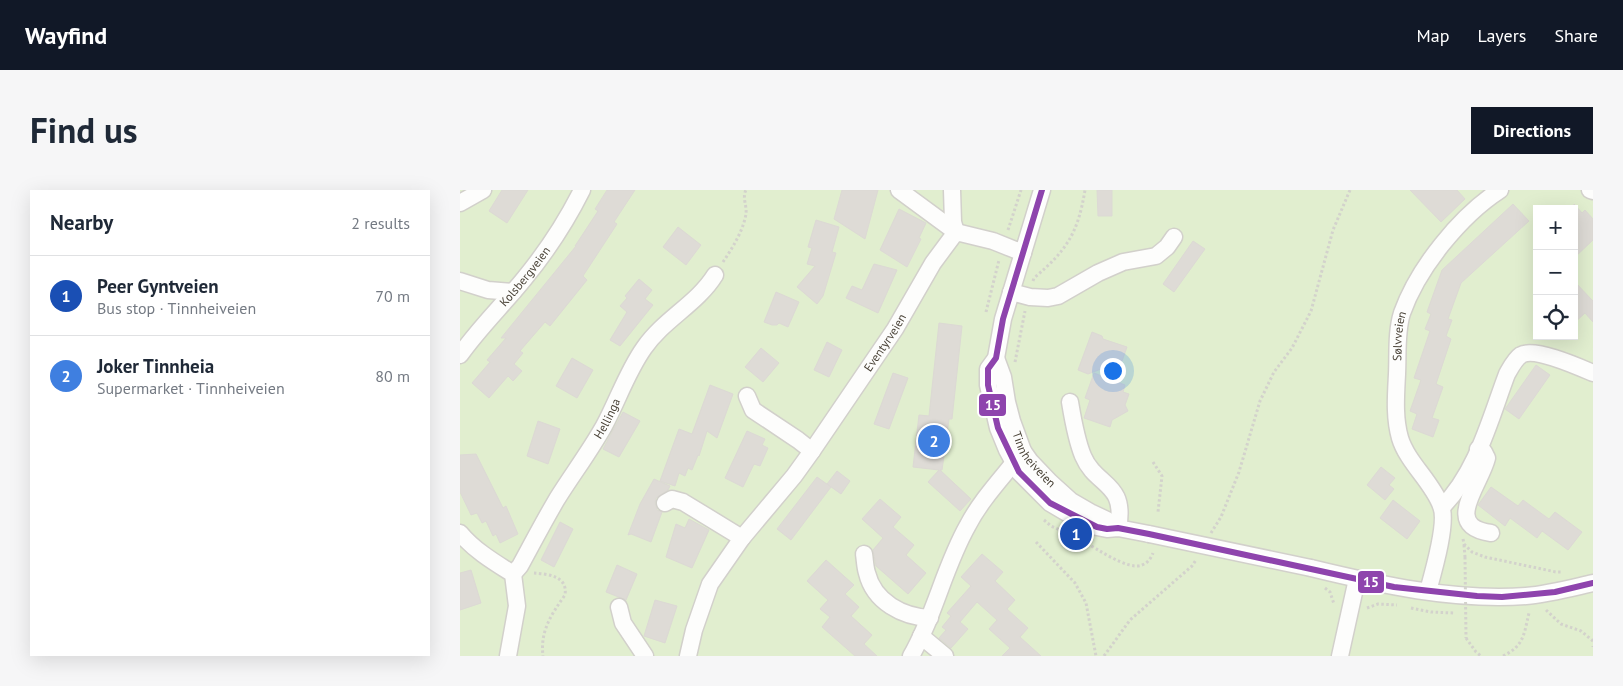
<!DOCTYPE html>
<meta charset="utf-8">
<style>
:root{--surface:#fff;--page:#f6f6f7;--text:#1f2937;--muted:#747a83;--line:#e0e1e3;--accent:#111827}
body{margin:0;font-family:"PT Sans",sans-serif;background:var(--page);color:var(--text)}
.controls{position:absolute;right:15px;top:15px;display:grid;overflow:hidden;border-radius:0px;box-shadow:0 5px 20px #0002}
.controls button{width:45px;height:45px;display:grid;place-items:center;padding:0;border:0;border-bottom:1px solid var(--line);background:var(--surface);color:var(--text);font:25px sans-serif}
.you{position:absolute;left:652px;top:180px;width:18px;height:18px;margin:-12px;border:4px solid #fff;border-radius:50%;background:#1a73e8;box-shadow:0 0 0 8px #1a73e833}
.badge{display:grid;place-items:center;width:32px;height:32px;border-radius:50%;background:var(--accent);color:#fff;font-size:16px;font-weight:700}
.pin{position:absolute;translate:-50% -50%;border:2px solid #fff;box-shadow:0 1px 5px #0006}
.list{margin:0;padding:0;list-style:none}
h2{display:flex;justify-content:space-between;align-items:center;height:65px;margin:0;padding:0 20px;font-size:21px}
h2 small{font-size:16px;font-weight:400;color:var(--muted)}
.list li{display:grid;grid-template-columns:32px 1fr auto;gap:15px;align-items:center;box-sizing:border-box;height:80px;padding:0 20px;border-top:1px solid var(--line)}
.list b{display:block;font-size:19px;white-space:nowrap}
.list p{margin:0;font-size:16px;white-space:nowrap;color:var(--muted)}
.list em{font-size:16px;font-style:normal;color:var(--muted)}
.icon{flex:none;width:28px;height:28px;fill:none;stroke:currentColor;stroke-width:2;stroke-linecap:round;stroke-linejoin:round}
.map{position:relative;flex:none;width:1133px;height:466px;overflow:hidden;border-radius:0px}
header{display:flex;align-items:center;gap:30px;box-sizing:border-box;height:70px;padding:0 25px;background:var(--accent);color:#fff}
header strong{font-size:24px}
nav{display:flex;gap:28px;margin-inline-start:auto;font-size:18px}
.intro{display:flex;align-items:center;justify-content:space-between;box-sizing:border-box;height:120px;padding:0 30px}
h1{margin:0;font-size:35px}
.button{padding:12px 22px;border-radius:0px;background:var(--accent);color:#fff;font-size:18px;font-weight:700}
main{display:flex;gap:30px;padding:0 30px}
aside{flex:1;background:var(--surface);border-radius:0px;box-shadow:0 5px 20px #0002}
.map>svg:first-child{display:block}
</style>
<header>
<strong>Wayfind</strong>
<nav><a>Map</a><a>Layers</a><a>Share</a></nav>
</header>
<div class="intro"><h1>Find us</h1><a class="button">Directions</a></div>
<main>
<aside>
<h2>Nearby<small>2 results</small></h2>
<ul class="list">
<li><span class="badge" style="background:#1a4fb4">1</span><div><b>Peer Gyntveien</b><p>Bus stop · Tinnheiveien</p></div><em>70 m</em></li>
<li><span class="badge" style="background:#3f7fe0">2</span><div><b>Joker Tinnheia</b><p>Supermarket · Tinnheiveien</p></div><em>80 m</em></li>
</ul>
</aside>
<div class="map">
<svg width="1133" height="466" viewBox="0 0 1133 466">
<rect width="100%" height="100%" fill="#f4f2ee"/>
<path fill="#e1eecf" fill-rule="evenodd" d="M 0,0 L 1133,0 L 1133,466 L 0,466 ZM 1077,19 L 1114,19 L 1114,146 L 1077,146 Z"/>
<g fill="#dedbd6" stroke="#dcd9d4">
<polygon points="42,0 68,0 47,33 29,21"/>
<polygon points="147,0 175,0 154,32 157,34 123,86 127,90 90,136 85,132 60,161 63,163 54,174 62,181 53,191 48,186 29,208 12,193 30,172 27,170 46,148 41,148 116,56 115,56 138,21 135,19"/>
<polygon points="382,0 418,0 405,49 374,29"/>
<polygon points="637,0 652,0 652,26 638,26"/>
<polygon points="950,0 997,0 1005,9 981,32"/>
<polygon points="1053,14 1069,31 1001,93 988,129 992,130 986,146 991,149 976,194 983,197 972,228 979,230 973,247 952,239 957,224 950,221 961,190 954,188 970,141 965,139 971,124 967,122 982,80"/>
<polygon points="1114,14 1122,23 1125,20 1133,29 1133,50 1114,68"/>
<polygon points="439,19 466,33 459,48 461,49 447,77 420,60"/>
<polygon points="356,30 379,37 372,62 376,63 363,106 357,114 337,97 355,76 347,74 352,58 348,57"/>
<polygon points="218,37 241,55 226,75 203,57"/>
<polygon points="733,51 745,59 714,102 703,94"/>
<polygon points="414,74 437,80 418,123 386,108 392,96 402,100"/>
<polygon points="179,89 192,100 185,109 193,115 160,156 150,150 167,122 160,116 167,108 165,106"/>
<polygon points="1114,91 1133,111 1133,132 1125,123 1114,133"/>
<polygon points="316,102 339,112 328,137 319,133 317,135 312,135 304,132"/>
<polygon points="479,133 502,136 492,229 489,229 482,280 480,280 511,309 500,321 468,292 479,280 453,277 459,225 469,226"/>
<polygon points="632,142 642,146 643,149 667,157 662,171 628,184 618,180"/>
<polygon points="367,152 382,160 369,187 354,180"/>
<polygon points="301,158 319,173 303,192 285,177"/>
<polygon points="112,168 133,180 117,208 96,196"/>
<polygon points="1076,175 1090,185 1059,229 1045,219"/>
<polygon points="433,183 448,188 429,239 414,234"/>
<polygon points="634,183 665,195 663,202 669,204 665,215 668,221 652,230 650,237 624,228 630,210 625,208"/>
<polygon points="250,195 273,204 257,248 247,241 239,266 238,265 232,280 228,278 225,286 219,283 215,296 200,291 219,239 232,244"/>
<polygon points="163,222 180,231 159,267 143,259"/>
<polygon points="78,231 100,239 88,274 67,266"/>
<polygon points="287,241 305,249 302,255 308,258 300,276 294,274 283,297 265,288"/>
<polygon points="16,264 43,318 46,316 58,344 40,353 36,344 33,346 26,331 22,333 17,323 11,325 0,302 0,265"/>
<polygon points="921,277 935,288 929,295 934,299 925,310 907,295"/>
<polygon points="377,281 390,291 381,304 367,294"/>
<polygon points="357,287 371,297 331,350 317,339"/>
<polygon points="194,289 210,296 208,300 196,308 195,313 197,320 202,322 191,352 171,344 168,345 180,314"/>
<polygon points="1031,297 1058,316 1063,310 1089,329 1095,322 1122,342 1108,360 1082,341 1077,348 1050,328 1045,336 1018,315"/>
<polygon points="420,309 441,327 433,337 454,355 446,365 466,383 448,404 416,376 413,360 423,348 402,329"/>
<polygon points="933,310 960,331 947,349 920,328"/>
<polygon points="229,329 249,340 232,378 206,367 216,334 225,338"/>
<polygon points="100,332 113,339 94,377 81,370"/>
<polygon points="522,364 543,382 535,391 555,410 547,419 568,438 560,447 581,466 542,466 550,458 529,439 537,430 517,412 500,432 508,439 491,458 479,448 486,440 482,437 491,426 487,423 511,396 501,387"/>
<polygon points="366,370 394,395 385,404 399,417 391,426 412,445 404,454 417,466 395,466 362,437 370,427 360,419 368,410 347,391"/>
<polygon points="157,375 177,384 166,410 146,402"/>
<polygon points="11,380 21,413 0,420 0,383"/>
<polygon points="195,410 217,416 205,453 184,446"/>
</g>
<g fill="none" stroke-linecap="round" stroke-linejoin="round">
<defs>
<g id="minor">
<polyline points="439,0 496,42"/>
<polyline points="492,0 493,32 496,42"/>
<polyline points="582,0 543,129 536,168 528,179 528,195 538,238 547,260 559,282 590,313 607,323 637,337 647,339 658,338 689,344"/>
<polyline points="1130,0 1133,1"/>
<polyline points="0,13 23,0"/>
<polyline points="0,91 28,100 53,102"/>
<polyline points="551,102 570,107 588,108 598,106 638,83 663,72 696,66 707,57 714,47"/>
<path id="s1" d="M 0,165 C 19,138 43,115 64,89 C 87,61 106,32 122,0"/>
<path id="s2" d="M 536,168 L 543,187 L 547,212 L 552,231 L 563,261 L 570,271 L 590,292 L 611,311 L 630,322 L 647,330"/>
<polyline points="287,206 293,220 338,250 352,261"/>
<path d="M 610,212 C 613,230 616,249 623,266 C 636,297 667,292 658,338"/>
<path d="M 1018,259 L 1024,262 L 1027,268 C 1020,296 982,336 1031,343"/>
<polyline points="205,313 212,309 223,312 282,348"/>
<path d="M 982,317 C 1017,282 1030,229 1047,184 C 1051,177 1055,169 1061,165 C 1074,157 1119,177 1133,183"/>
<path d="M 0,343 C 14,360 34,372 53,384 L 57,416 L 48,466"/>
<path d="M 404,364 C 405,370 405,377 407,383 C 414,412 443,427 470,428"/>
<path d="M 851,378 C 921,395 993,411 1066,406 C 1089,404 1111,398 1133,393"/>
<path id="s3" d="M 53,384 L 60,376 C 72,354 84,331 97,309 C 112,285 130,261 144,236 C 158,210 167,182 184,158 C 204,129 237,114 255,85"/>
<path id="s4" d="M 968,401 C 973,383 988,332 981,316 C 973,293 947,272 940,248 C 934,227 936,205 937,184 C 938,164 936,142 942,123 C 958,78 1000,26 1040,0"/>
<polyline points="159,417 163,433 185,466"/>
<polyline points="461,446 485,466"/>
<path id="s5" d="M 228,466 L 234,440 L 250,394 L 282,348 L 334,286 L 352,261 L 435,139 L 473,73 L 496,42 L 533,51 L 563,63"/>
<path d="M 451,466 C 475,425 484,377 508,335 C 522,308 545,285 563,261"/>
<polyline points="880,466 897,389"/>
</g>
</defs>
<use href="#minor" stroke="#d2d0cb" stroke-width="19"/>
<g stroke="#d3d2cc" stroke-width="3" stroke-dasharray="2.5 2.5" stroke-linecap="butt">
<polyline points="548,40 561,0"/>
<path d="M 263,72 C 273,57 283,41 286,24 C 287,16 282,7 286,0"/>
<path d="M 573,91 L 574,88 C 607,60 618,43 625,0"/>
<polyline points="526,122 539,70"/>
<polyline points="555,172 565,121"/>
<polyline points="693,272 702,286 698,322"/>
<polyline points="584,330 591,336 602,341"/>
<polyline points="751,343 761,327 779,282 800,211 814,182 832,158 851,121 873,40 890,0"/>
<polyline points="1003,349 1004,354 1012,362 1025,367 1096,382 1101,382"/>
<path d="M 623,351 C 636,358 668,381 682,375 C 688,373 691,368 693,363"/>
<polyline points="576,352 615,393 626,413 636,466"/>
<polyline points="1004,355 1005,367"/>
<path d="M 74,383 C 88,384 108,386 105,405 C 91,425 80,441 83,466"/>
<polyline points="865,398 870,402 874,414"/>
<polyline points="907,418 918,414 937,415"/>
<polyline points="951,418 971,422 994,423"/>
<polyline points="1086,420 1101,434 1121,441 1133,451"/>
<polyline points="1006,448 1016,462 1021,466"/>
<polyline points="1133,456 1133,457"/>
<polyline points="644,466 670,430 732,376 736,370"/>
<path d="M 1043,466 C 1064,456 1064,444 1069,423"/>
</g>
<use href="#minor" stroke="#fdfdfc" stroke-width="16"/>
<defs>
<polyline id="minor-bridge" points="689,344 851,378"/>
</defs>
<use href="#minor-bridge" stroke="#d2d0cb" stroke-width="19" stroke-linecap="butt"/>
<polyline stroke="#d3d2cc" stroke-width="3" stroke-dasharray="2.5 2.5" stroke-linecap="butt" points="1005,367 1006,448"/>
<use href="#minor-bridge" stroke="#fdfdfc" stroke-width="16"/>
<defs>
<polyline id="bus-1" points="582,0 543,129 536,168 528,179 528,195 538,238 559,282 590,313 637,337 647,339 658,338 689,344 934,397 1017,406 1042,407 1095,402 1133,393"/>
</defs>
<use href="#bus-1" stroke="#fff" stroke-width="10"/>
<use href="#bus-1" stroke="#8e44ad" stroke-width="6"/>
</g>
<g text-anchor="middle" stroke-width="5" stroke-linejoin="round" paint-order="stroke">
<g font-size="12" fill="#4b4439" stroke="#fff">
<text dy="4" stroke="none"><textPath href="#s1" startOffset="102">Kolsbergveien</textPath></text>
<text dy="4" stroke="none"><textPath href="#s4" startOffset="269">Sølvveien</textPath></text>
<text dy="4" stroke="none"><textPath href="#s5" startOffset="374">Eventyrveien</textPath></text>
<text dy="4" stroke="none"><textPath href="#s3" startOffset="182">Hellinga</textPath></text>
<text dy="4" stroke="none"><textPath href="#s2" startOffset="110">Tinnheiveien</textPath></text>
</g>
</g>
<g stroke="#fff" stroke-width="2">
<rect x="518" y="203" width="29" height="24" rx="5" fill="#8e44ad"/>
<rect x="897" y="380" width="28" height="24" rx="5" fill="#8e44ad"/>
</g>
<g font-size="14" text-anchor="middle" font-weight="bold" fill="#fff">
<text x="533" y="220">15</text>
<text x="911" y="397">15</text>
</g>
</svg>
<div class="controls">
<button>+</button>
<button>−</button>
<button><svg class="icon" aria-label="locate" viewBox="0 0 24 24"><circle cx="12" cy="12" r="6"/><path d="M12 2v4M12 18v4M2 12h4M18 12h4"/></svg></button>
</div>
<div class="you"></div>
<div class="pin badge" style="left:616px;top:344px;background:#1a4fb4">1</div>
<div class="pin badge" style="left:474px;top:251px;background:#3f7fe0">2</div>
</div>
</main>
